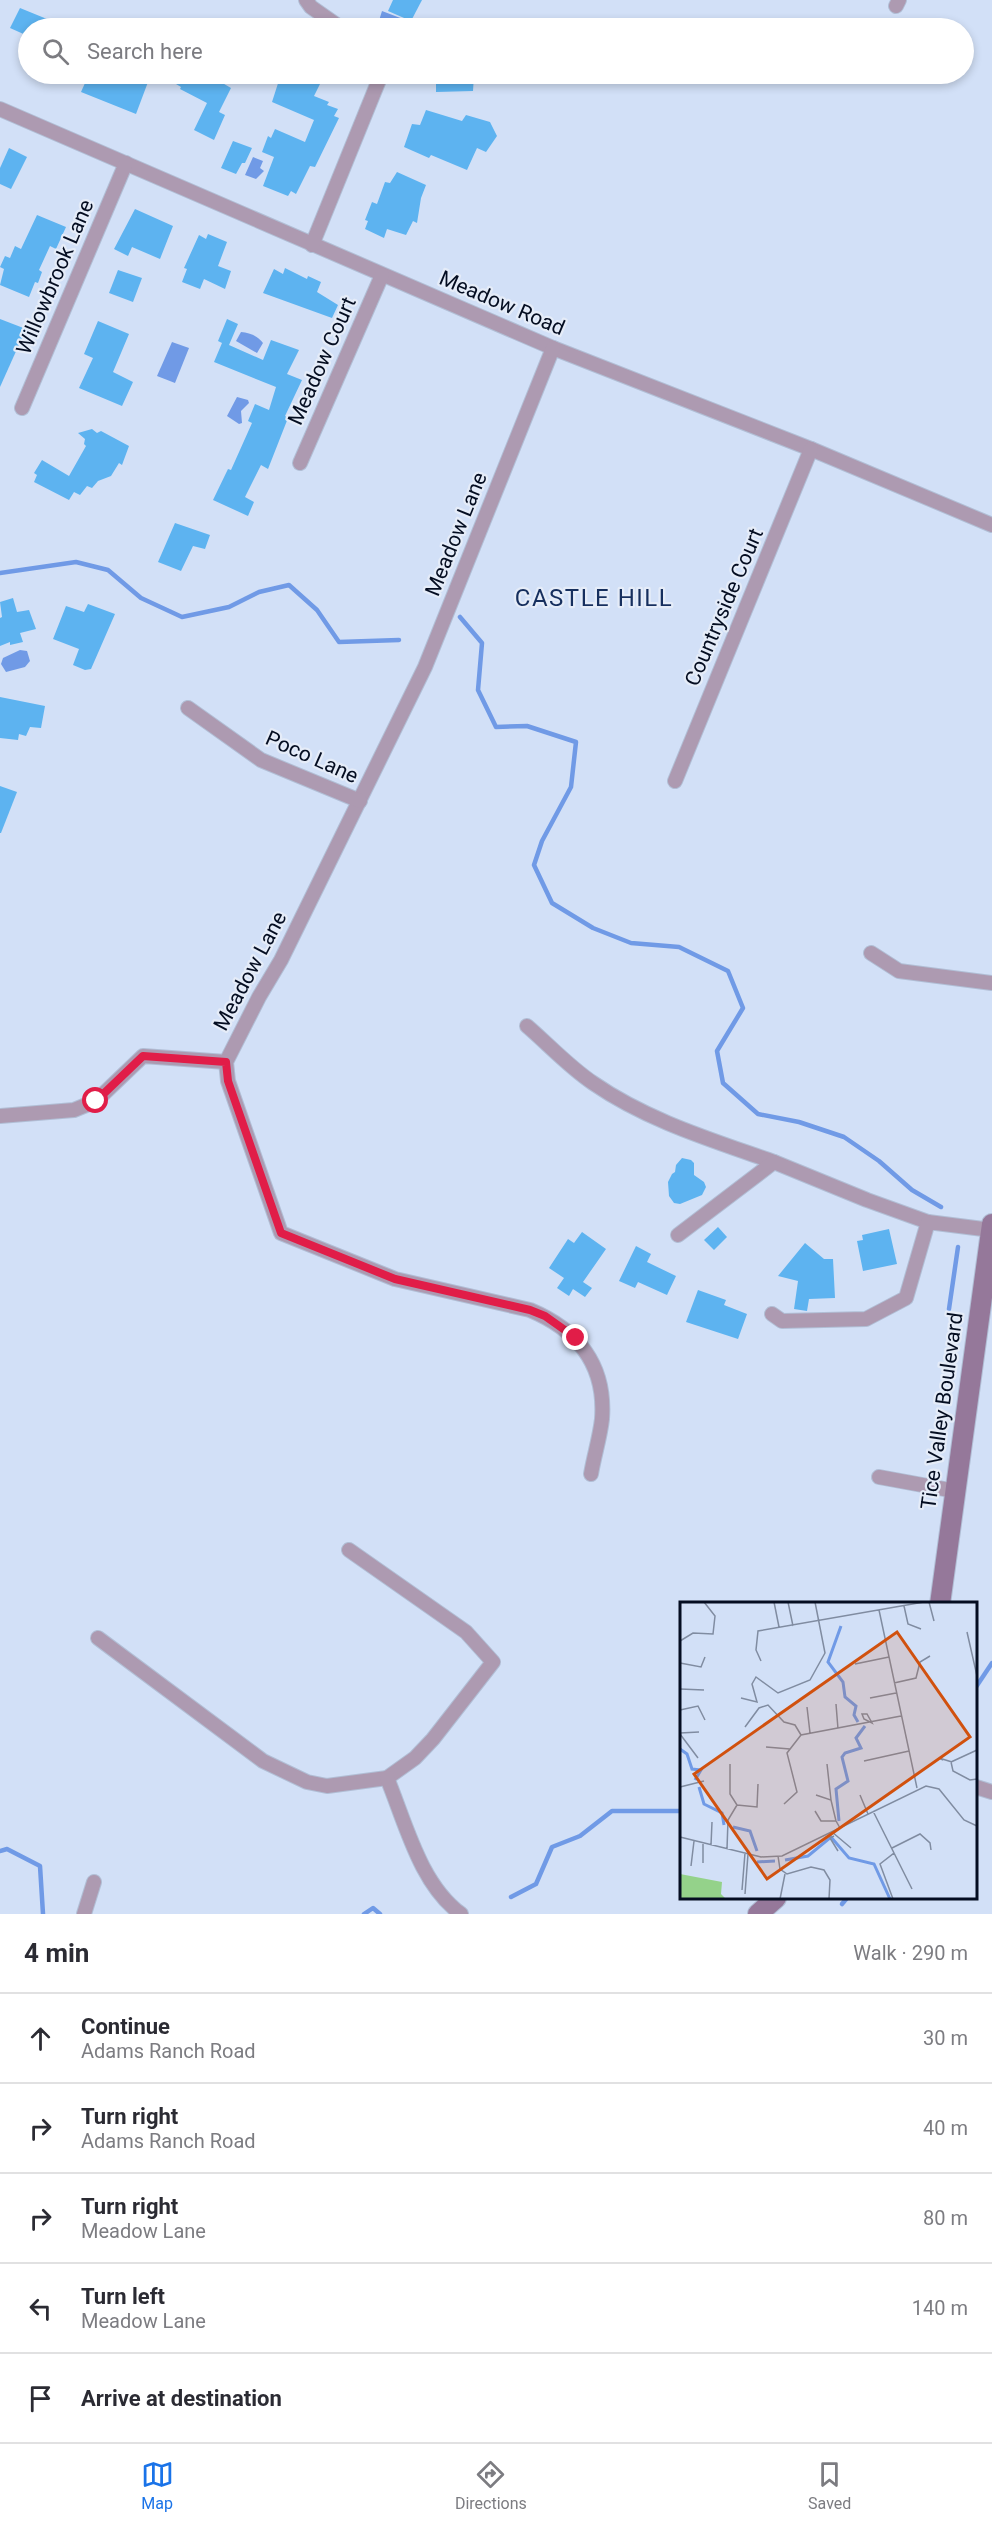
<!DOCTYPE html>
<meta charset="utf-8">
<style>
:root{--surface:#fff;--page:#f7f7f7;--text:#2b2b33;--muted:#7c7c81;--line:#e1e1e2;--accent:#1a73e8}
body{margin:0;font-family:Roboto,sans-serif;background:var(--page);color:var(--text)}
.stop{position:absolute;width:18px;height:18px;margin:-14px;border:4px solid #e11d48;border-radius:50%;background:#fff}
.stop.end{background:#e11d48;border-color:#fff;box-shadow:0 2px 6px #0008}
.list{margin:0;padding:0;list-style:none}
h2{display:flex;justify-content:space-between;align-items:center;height:78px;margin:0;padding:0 24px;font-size:26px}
h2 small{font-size:20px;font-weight:400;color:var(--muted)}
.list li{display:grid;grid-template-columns:39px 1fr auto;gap:18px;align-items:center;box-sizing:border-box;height:90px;padding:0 24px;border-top:2px solid var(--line)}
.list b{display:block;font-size:22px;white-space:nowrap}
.list p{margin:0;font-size:20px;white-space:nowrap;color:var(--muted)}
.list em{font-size:20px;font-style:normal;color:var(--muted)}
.icon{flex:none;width:33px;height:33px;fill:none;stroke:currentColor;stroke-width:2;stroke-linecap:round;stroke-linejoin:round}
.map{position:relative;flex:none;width:992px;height:1914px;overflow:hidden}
.search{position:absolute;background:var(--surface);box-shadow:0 3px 9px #0003;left:18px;right:18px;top:18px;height:66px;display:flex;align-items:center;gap:15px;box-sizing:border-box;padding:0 21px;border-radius:33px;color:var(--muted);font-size:22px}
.sheet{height:528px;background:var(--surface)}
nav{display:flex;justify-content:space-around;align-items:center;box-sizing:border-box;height:84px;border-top:2px solid var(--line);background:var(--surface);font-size:16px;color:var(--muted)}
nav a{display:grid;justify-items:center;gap:3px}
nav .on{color:var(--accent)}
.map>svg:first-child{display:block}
</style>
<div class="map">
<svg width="992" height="1914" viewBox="0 0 992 1914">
<rect width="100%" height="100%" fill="#d2e0f7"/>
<g fill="#709ae6">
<path d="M 382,11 L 403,19 L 404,25 C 394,29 389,29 378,24 Z"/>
<polygon points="253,157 263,161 260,168 264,171 256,179 245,175"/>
<path d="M 241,332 C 250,333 258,336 263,343 L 257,353 L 236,341 Z"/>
<polygon points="172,342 189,348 175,383 157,376"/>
<polygon points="237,397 248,400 249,403 241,411 242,423 239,424 227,416"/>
<polygon points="20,650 27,651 30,661 25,667 6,672 1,664 3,658"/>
</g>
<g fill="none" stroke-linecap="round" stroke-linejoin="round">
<g stroke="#709ae6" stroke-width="4.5">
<polyline points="0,573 76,562 108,570 141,598 182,617 229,607 259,592 289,585 317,610 339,642 399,640"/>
<polyline points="460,617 482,643 478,690 496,727 527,726 576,742 571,787 542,841 534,865 552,903 593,928 631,943 679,947 728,971 743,1008 717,1051 723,1083 758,1114 799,1122 844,1137 879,1161 912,1190 941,1207"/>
<polyline points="949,1309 958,1247"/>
<polyline points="976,1687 992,1663"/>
<polyline points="0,1851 7,1849 40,1866 43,1914"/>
<polyline points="511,1897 536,1884 552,1847 580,1836 612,1811 682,1811"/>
<polyline points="842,1904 847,1898"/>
<polyline points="364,1914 373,1908 380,1914"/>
</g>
</g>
<g fill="#5db3f0">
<polygon points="393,0 422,0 411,21 388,11"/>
<polygon points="20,8 69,28 28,28 28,36 10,28"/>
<polygon points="89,74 151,74 136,114 81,92"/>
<polygon points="180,74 222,74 219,81 231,88 219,112 225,115 214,140 194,130 207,103 180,89 181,87 176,84"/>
<polygon points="281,74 325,74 314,96 329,102 327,105 338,109 334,116 339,118 315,167 310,166 296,194 291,191 288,196 263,186 274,157 262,152 268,136 271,138 275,129 305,142 314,120 272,102"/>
<polygon points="436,74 474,74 473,91 436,92"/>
<polygon points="426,110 462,121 466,115 490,122 497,136 486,152 477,148 467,170 431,155 429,158 404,147 412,124 420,125"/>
<polygon points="233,141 252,148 245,163 242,163 236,174 221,168"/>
<polygon points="9,148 27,157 11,189 0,184 0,168"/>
<polygon points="397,172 426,185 421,198 417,223 413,221 406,235 387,229 384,238 365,229 368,221 365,220 372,202 377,204 385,182 390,183"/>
<polygon points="135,209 173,226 160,259 132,247 128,256 114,249"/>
<polygon points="37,215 66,227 56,249 50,246 39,270 42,272 38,283 35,282 29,297 0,285 4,269 0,267 5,256 10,258 15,246 21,249"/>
<polygon points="208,234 227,242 218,266 231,271 225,289 204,279 200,289 182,282 187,269 184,268 199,235 206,239"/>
<polygon points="285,268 307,279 308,276 321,282 317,292 338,305 332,318 263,293 274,269 283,274"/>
<polygon points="118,270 142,278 133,302 109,293"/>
<polygon points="0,319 26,329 0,387"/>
<polygon points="227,319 238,324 229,345 263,360 271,340 299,350 287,374 302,380 285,416 288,418 268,469 261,465 245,497 254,502 248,516 213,500 228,469 231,470 252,423 248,421 255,404 269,410 276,387 214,362 222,343 218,341"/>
<polygon points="98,321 129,334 113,372 133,382 122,406 79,388 93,358 84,354"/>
<polygon points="92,429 97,433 101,431 129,446 122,465 119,463 111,476 98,481 92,488 87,486 80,495 74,492 69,500 34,482 37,475 34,473 42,460 69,476 86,446 84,444 85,439 78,433"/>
<polygon points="175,523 210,535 205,549 193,546 181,571 158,562"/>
<polygon points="13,598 17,612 29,610 36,629 20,633 23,642 10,645 10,642 0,646 0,618 2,617 0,602"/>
<polygon points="88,604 115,614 91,669 85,670 73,665 79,649 53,639 66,606 84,612"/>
<polygon points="0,697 45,706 41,728 30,727 26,736 19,734 18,740 0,738"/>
<polygon points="0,786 17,792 1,833 0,833"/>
<polygon points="682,1158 691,1160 694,1163 694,1175 704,1182 706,1187 702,1195 680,1204 674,1203 669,1196 668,1182 672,1174 675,1172 676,1165"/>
<polygon points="718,1227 727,1237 714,1250 704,1240"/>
<polygon points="889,1229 897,1264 863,1271 857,1241 863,1240 862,1235"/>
<polygon points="582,1232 606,1249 583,1282 592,1288 585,1297 573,1289 569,1296 557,1288 564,1278 549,1268 568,1239 574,1243"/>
<polygon points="805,1243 824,1259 833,1259 835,1298 809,1299 807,1311 794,1309 798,1281 778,1276"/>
<polygon points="636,1246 651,1254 647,1262 676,1276 667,1295 638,1282 635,1288 619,1281"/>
<polygon points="698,1290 726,1300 724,1305 747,1314 738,1339 686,1322"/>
</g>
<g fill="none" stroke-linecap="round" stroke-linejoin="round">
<defs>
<g id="street">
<polyline points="306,0 311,7 341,28"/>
<polyline points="896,6 899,0"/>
<polyline points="0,109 553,348 811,449 992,525"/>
<polyline points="312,245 379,80 377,74"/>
<path d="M 553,348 L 425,667 L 281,960 L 259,997 L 226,1062 L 228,1081 L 281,1233 L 395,1279 L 530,1310 C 578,1330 606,1365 602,1419 C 600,1437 594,1456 591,1474"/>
<polyline points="22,408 126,163"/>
<polyline points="300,463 382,275"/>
<polyline points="188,708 261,760 360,801"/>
<polyline points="675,781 811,449"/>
<polyline points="871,953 899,971 992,983"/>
<path d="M 527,1026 C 548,1044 569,1067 593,1083 C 648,1121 712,1140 774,1162"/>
<polyline points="0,1116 74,1110 96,1101 143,1056 226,1062"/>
<polyline points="678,1235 774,1162 867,1200 928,1222"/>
<polyline points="772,1314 782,1321 866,1319 906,1298 928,1222 991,1230"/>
<polyline points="879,1477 955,1491"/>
<polyline points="98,1638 263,1761 307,1782 327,1786 387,1778 415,1758 433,1739 493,1662 466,1632 349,1550"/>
<path d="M 387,1778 C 406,1824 420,1884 461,1914"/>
<polyline points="976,1787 992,1792"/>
<polyline points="84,1914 94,1882"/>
</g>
<g id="secondary">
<polyline points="940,1604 992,1224"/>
<polyline points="758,1914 776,1898"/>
</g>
</defs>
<use href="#street" stroke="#b1bed5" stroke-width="16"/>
<use href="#secondary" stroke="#b1bed5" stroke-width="22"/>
<use href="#street" stroke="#ad9ab1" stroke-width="14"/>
<use href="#secondary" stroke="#95789a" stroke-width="20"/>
</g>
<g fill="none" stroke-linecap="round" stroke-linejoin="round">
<polyline stroke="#e11d48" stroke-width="8" points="96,1101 143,1056 226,1062 228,1081 281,1233 395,1279 530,1310 545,1316 576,1338"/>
</g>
<g text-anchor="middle" stroke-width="4.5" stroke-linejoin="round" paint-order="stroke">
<g font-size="21" fill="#040d21" stroke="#e5ecf8">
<text transform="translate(55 277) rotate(-67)" y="7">Willowbrook Lane</text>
<text transform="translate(502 303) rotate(23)" y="7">Meadow Road</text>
<text transform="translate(322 361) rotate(-66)" y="7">Meadow Court</text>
<text transform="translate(456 534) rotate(-68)" y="7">Meadow Lane</text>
<text transform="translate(724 607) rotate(-67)" y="7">Countryside Court</text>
<text transform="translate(312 757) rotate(24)" y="7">Poco Lane</text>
<text transform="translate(250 971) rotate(-62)" y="7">Meadow Lane</text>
<text transform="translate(942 1411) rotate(-82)" y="7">Tice Valley Boulevard</text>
</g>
<g font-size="24" letter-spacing="1.5" fill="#162f5e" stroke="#e5ecf8">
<text x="594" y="606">CASTLE HILL</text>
</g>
</g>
<g transform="translate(680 1602)">
<rect width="297" height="297" fill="#d2e0f7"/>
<path d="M 0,272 L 42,280 L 41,292 L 46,297 L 0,297 Z" fill="#94d28a"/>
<path fill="none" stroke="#709ae6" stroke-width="3" d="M 161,24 L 148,60 L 163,80 L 165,95 L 176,104 L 174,113 L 178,120M 0,147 L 7,152 L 12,167 L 21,168 L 15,178M 19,185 L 24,202 L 42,211 L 44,223M 159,219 L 156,187 L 168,179 L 162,155 L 165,151 L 181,146 L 176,136 L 185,124M 53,225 L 70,229 L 77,249M 105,258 L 128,254 L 151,235 L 169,256 L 194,262 L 210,297M 77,260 L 95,259"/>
<path fill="none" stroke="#808ca1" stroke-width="1.5" d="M 94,0 L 99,25M 108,0 L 113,24M 249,0 L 254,19M 224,4 L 228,22 L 241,27M 199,8 L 237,186M 287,30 L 297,74M 0,39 L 13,31 L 33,32 L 35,14 L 24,0M 81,59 L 76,48 L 78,29 L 244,0M 0,61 L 21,65 L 25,55M 175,62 L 209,55M 214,81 L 236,76 L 240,60 L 250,54M 0,87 L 24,88M 61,96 L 77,100 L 72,82 L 76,75 L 98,91 L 130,78 L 145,51 L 135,0M 190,96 L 216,91M 156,102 L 158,127M 127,105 L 130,131M 0,108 L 18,104 L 25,118M 182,112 L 187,112 L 192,121 L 184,117 ZM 65,125 L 79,106 L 88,103 L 104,120 L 115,123 L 121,133M 0,131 L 19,130M 0,132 L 18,156M 86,145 L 110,147M 297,148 L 271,160 L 273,169 L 290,178 L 297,177M 263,158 L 259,156 L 272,160M 184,159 L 229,149M 50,162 L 50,192 L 57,203M 147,162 L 151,198M 0,185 L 24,179M 136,193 L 151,198 L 156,219M 180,193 L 188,212M 104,202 L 117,190 L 107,151 L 121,133 L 221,114M 57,203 L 77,205 L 78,182M 135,209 L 141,219 L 156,219 L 160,226M 193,209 L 214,251 L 200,262 L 213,297M 152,230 L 171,246M 154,234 L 150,236 L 158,249M 0,235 L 81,255 L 102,254 L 246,184 L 259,187 L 284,218 L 297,224M 23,242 L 23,261M 31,243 L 32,220M 212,246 L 240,232 L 250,241 L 251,248M 47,247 L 48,218 L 57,203M 214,251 L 232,287M 98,254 L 100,267 L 107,272 L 131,265 L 144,268 L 150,278 L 149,297M 11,264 L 14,239M 62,288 L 65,251M 65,292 L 68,252M 100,297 L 105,272"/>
<path fill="#d1510e" fill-opacity="0.15" stroke="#d1510e" stroke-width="3" d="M 217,30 L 290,135 L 87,277 L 14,172 Z"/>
<rect width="297" height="297" fill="none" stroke="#040d21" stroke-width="3"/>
</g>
</svg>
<div class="stop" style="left:96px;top:1101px"></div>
<div class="stop end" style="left:576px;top:1338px"></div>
<div class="search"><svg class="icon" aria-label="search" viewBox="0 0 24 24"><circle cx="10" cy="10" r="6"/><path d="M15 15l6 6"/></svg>Search here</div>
</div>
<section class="sheet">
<h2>4 min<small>Walk · 290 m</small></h2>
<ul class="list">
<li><svg class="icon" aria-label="ahead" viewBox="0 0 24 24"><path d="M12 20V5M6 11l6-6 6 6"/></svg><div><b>Continue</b><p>Adams Ranch Road</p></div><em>30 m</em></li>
<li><svg class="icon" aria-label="right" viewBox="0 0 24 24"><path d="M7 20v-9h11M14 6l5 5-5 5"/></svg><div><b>Turn right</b><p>Adams Ranch Road</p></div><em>40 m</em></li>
<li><svg class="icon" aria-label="right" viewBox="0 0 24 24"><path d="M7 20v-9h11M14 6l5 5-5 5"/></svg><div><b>Turn right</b><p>Meadow Lane</p></div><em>80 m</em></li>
<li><svg class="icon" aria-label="left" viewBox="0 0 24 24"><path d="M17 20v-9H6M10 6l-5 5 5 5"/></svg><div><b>Turn left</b><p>Meadow Lane</p></div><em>140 m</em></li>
<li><svg class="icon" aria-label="arrive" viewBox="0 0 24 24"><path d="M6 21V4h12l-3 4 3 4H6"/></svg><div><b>Arrive at destination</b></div></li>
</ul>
</section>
<nav>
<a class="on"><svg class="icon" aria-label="map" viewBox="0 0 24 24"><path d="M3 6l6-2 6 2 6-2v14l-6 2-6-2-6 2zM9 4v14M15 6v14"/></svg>Map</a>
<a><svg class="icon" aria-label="directions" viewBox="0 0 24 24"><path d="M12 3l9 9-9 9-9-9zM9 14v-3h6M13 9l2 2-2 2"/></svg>Directions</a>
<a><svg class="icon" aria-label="saved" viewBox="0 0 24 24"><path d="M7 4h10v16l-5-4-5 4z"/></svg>Saved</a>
</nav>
